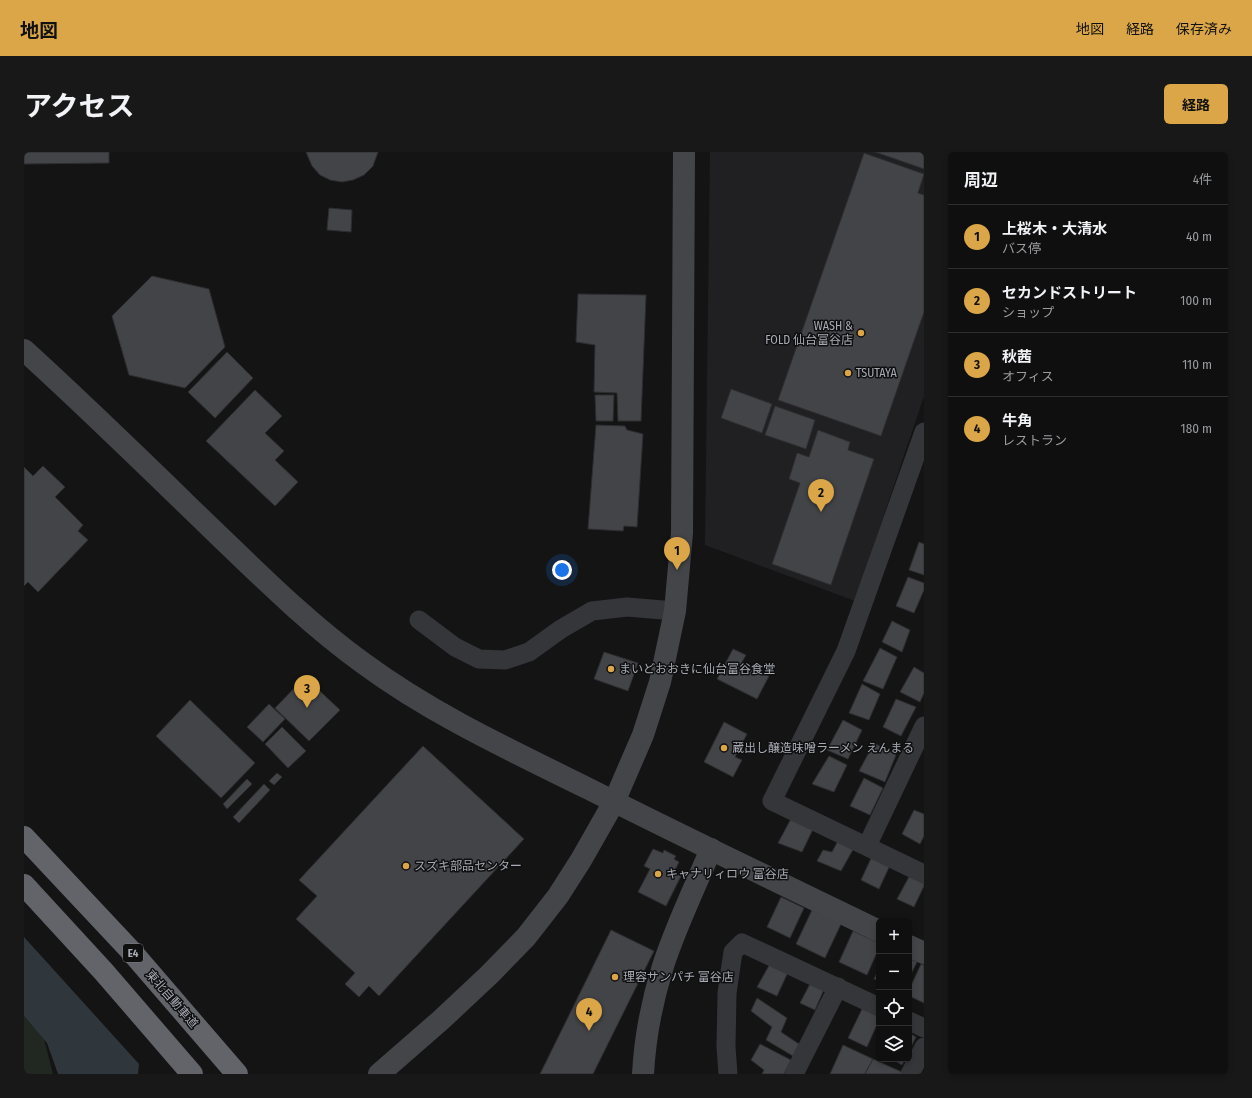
<!DOCTYPE html>
<html lang="ja">
<meta charset="utf-8">
<style>
:root{--surface:#0f0f10;--page:#181819;--text:#f1f3f6;--muted:#9b9c9f;--line:#2f2f30;--accent:#daa647}
body{margin:0;font-family:"Fira Sans Condensed","Noto Sans JP",sans-serif;background:var(--page);color:var(--text)}
.controls{position:absolute;right:12px;bottom:12px;display:grid;overflow:hidden;border-radius:6px;box-shadow:0 2px 6px #0003}
.controls button{width:36px;height:36px;display:grid;place-items:center;padding:0;border:0;border-bottom:1px solid var(--line);background:var(--surface);color:var(--text);font:20px sans-serif}
.you{position:absolute;left:538px;top:418px;width:14px;height:14px;margin:-10px;border:3px solid #fff;border-radius:50%;background:#1a73e8;box-shadow:0 0 0 6px #1a73e833}
.badge{display:grid;place-items:center;width:26px;height:26px;border-radius:50%;background:var(--accent);color:#111;font-size:13px;font-weight:700}
.pin{position:absolute;translate:-50% -33px;filter:drop-shadow(0 1px 2px #0008)}
.pin::after{content:'';position:absolute;top:21px;width:14px;height:12px;background:inherit;clip-path:polygon(0 0,100% 0,50% 100%)}
.list{margin:0;padding:0;list-style:none}
h2{display:flex;justify-content:space-between;align-items:center;height:52px;margin:0;padding:0 16px;font-size:17px}
h2 small{font-size:13px;font-weight:400;color:var(--muted)}
.list li{display:grid;grid-template-columns:26px 1fr auto;gap:12px;align-items:center;box-sizing:border-box;height:64px;padding:0 16px;border-top:1px solid var(--line)}
.list b{display:block;font-size:15px;white-space:nowrap}
.list p{margin:0;font-size:13px;white-space:nowrap;color:var(--muted)}
.list em{font-size:13px;font-style:normal;color:var(--muted)}
.icon{flex:none;width:22px;height:22px;fill:none;stroke:currentColor;stroke-width:2;stroke-linecap:round;stroke-linejoin:round}
.map{position:relative;flex:none;width:900px;height:922px;overflow:hidden;border-radius:6px}
header{display:flex;align-items:center;gap:24px;box-sizing:border-box;height:56px;padding:0 20px;background:var(--accent);color:#111}
header strong{font-size:19px}
nav{display:flex;gap:22px;margin-inline-start:auto;font-size:14px}
.intro{display:flex;align-items:center;justify-content:space-between;box-sizing:border-box;height:96px;padding:0 24px}
h1{margin:0;font-size:28px}
.button{padding:10px 18px;border-radius:6px;background:var(--accent);color:#111;font-size:14px;font-weight:700}
main{display:flex;gap:24px;padding:0 24px}
aside{flex:1;background:var(--surface);border-radius:6px;box-shadow:0 2px 6px #0003}
.map>svg:first-child{display:block}
</style>
<header>
<strong>地図</strong>
<nav><a>地図</a><a>経路</a><a>保存済み</a></nav>
</header>
<div class="intro"><h1>アクセス</h1><a class="button">経路</a></div>
<main>
<div class="map">
<svg width="900" height="922" viewBox="0 0 900 922">
<rect width="100%" height="100%" fill="#141415"/>
<polygon fill="#202022" points="686,0 900,0 900,244 831,449 681,393"/>
<polygon fill="#212721" points="0,864 20,887 29,922 0,922"/>
<polygon fill="#2f363c" points="0,785 115,912 114,922 34,922 23,891 0,864"/>
<g fill="#434448" stroke="#2e2e31">
<polygon points="0,0 85,0 85,11 0,12"/>
<polygon points="282,0 354,0 349,14 340,23 329,28 318,30 306,28 296,23 288,14"/>
<polygon points="851,0 900,0 900,17"/>
<polygon points="840,1 900,22 894,41 900,43 900,160 857,284 754,248"/>
<polygon points="305,56 328,58 327,80 303,78"/>
<polygon points="128,124 185,137 201,195 161,236 105,223 88,164"/>
<polygon points="554,142 622,143 617,269 594,269 593,241 570,240 571,193 552,190"/>
<polygon points="203,200 229,226 191,266 164,240"/>
<polygon points="707,237 748,252 738,281 697,266"/>
<polygon points="231,238 258,264 241,281 260,299 251,308 274,330 251,354 182,289"/>
<polygon points="571,243 590,243 589,269 572,269"/>
<polygon points="751,254 791,268 782,297 741,283"/>
<polygon points="572,273 601,274 603,278 619,282 613,375 600,374 599,379 564,377"/>
<polygon points="794,278 826,290 824,298 850,307 807,433 748,412 776,331 765,327 773,301 785,305"/>
<polygon points="19,314 41,335 31,345 59,373 54,379 64,388 14,440 4,430 0,434 0,315 9,324"/>
<polygon points="895,390 900,392 900,423 885,418"/>
<polygon points="884,425 900,431 900,438 890,461 872,454"/>
<polygon points="868,469 886,478 878,500 858,490"/>
<polygon points="856,496 873,505 859,537 839,529"/>
<polygon points="709,497 722,503 718,510 745,524 733,547 693,527"/>
<polygon points="580,500 614,511 604,539 570,527"/>
<polygon points="890,515 900,521 900,541 896,550 876,540"/>
<polygon points="281,525 316,558 285,589 251,556"/>
<polygon points="838,532 856,542 845,568 825,561"/>
<polygon points="872,547 892,555 877,584 859,575"/>
<polygon points="166,548 231,611 197,646 132,584"/>
<polygon points="245,552 261,567 239,590 223,575"/>
<polygon points="819,568 838,578 824,607 803,598"/>
<polygon points="700,570 723,582 711,605 718,608 709,625 680,610"/>
<polygon points="258,575 282,599 264,616 241,592"/>
<polygon points="850,591 872,603 861,630 835,619"/>
<polygon points="399,594 500,687 355,844 345,834 335,845 321,832 331,821 272,767 293,744 275,728"/>
<polygon points="805,604 823,613 810,640 788,632"/>
<polygon points="253,621 258,625 250,633 245,629"/>
<polygon points="840,626 859,636 846,663 826,654"/>
<polygon points="223,627 228,632 203,657 199,652"/>
<polygon points="240,632 246,638 215,671 209,665"/>
<polygon points="890,658 900,662 900,684 896,692 878,682"/>
<polygon points="769,663 791,673 778,700 754,691"/>
<polygon points="815,687 831,694 817,719 793,709 799,698 808,700"/>
<polygon points="629,697 639,701 640,698 652,704 650,707 655,710 650,720 657,724 642,754 614,740 626,717 620,714"/>
<polygon points="849,702 867,711 855,737 837,728"/>
<polygon points="886,723 900,730 900,734 890,755 873,747"/>
<polygon points="757,745 780,756 766,786 743,775"/>
<polygon points="788,758 817,772 801,806 772,792"/>
<polygon points="587,778 630,799 569,922 516,922"/>
<polygon points="829,779 855,791 855,796 843,823 815,810"/>
<polygon points="885,806 893,810 885,826"/>
<polygon points="747,810 765,818 753,844 733,835"/>
<polygon points="897,812 900,813 900,851 885,844 885,838"/>
<polygon points="855,816 855,829 850,827"/>
<polygon points="788,828 801,835 791,858 776,851"/>
<polygon points="733,846 763,866 757,880 775,892 769,904 742,888 748,875 727,859"/>
<polygon points="839,855 855,862 855,868 843,895 824,886"/>
<polygon points="885,881 892,885 885,899"/>
<polygon points="736,892 767,908 760,922 738,922 740,918 727,908"/>
<polygon points="819,893 849,907 841,922 806,922"/>
<polygon points="849,907 880,921 880,922 841,922"/>
<polygon points="868,907 881,907 878,913"/>
</g>
<g fill="none" stroke-linecap="round" stroke-linejoin="round">
<g stroke="#35363a" stroke-width="19">
<polyline points="900,280 822,499 748,649 900,722"/>
<polyline points="395,468 431,495 455,507 481,508 505,500 537,477 568,459 603,455 651,459"/>
<polyline points="843,694 900,574"/>
<polyline points="885,869 900,876"/>
<polyline points="704,922 702,895 703,841 709,800 718,791 855,855"/>
<polyline points="770,922 814,835"/>
<polyline points="886,922 900,895"/>
</g>
<g stroke="#444549" stroke-width="22">
<path d="M 0,198 C 65,257 127,318 190,379 C 238,425 285,472 339,511 C 408,562 486,598 563,636 C 660,685 758,732 855,779"/>
<polyline points="885,794 900,801"/>
<polyline points="355,922 417,868 465,823 502,785 534,744 557,708 590,650 619,583 636,530 651,459 658,381 660,0"/>
<path d="M 619,922 C 621,885 628,849 639,814 C 652,774 671,735 687,697"/>
</g>
<g stroke="#62646a" stroke-width="22">
<polyline points="0,685 107,799 213,922"/>
<polyline points="0,733 80,820 168,922"/>
</g>
</g>
<g fill="#daa647" stroke="#0f0f10" stroke-width="1.5">
<circle cx="837" cy="181" r="4"/>
<circle cx="824" cy="221" r="4"/>
<circle cx="587" cy="517" r="4"/>
<circle cx="700" cy="596" r="4"/>
<circle cx="382" cy="714" r="4"/>
<circle cx="634" cy="722" r="4"/>
<circle cx="591" cy="825" r="4"/>
</g>
<g text-anchor="middle" stroke-width="3" stroke-linejoin="round" paint-order="stroke">
<rect fill="#0f0f10" stroke="#797c83" stroke-width="1" x="99" y="792" width="20" height="18" rx="3"/>
<g font-size="11" font-weight="bold" fill="#a7abb4">
<text x="109" y="805">E4</text>
</g>
<g font-size="12" fill="#a7abb4" stroke="#0f0f10" text-anchor="start">
<text x="829" y="178" text-anchor="end">WASH &amp;<tspan x="829" dy="14">FOLD 仙台富谷店</tspan></text>
<text x="832" y="225">TSUTAYA</text>
<text x="595" y="521">まいどおおきに仙台富谷食堂</text>
<text x="708" y="600">蔵出し醸造味噌ラーメン えんまる</text>
<text x="390" y="718">スズキ部品センター</text>
<text x="642" y="726">キャナリィロウ 富谷店</text>
<text x="599" y="829">理容サンパチ 富谷店</text>
</g>
<g font-size="12" fill="#a7abb4" stroke="#0f0f10">
<text transform="translate(148 847) rotate(49)" y="4">東北自動車道</text>
</g>
</g>
</svg>
<div class="controls">
<button>+</button>
<button>−</button>
<button><svg class="icon" aria-label="locate" viewBox="0 0 24 24"><circle cx="12" cy="12" r="6"/><path d="M12 2v4M12 18v4M2 12h4M18 12h4"/></svg></button>
<button><svg class="icon" aria-label="layers" viewBox="0 0 24 24"><path d="M12 4l9 5-9 5-9-5zM3 14l9 5 9-5"/></svg></button>
</div>
<div class="you"></div>
<div class="pin badge" style="left:653px;top:418px">1</div>
<div class="pin badge" style="left:797px;top:360px">2</div>
<div class="pin badge" style="left:283px;top:556px">3</div>
<div class="pin badge" style="left:565px;top:879px">4</div>
</div>
<aside>
<h2>周辺<small>4件</small></h2>
<ul class="list">
<li><span class="badge">1</span><div><b>上桜木・大清水</b><p>バス停</p></div><em>40 m</em></li>
<li><span class="badge">2</span><div><b>セカンドストリート</b><p>ショップ</p></div><em>100 m</em></li>
<li><span class="badge">3</span><div><b>秋茜</b><p>オフィス</p></div><em>110 m</em></li>
<li><span class="badge">4</span><div><b>牛角</b><p>レストラン</p></div><em>180 m</em></li>
</ul>
</aside>
</main>
